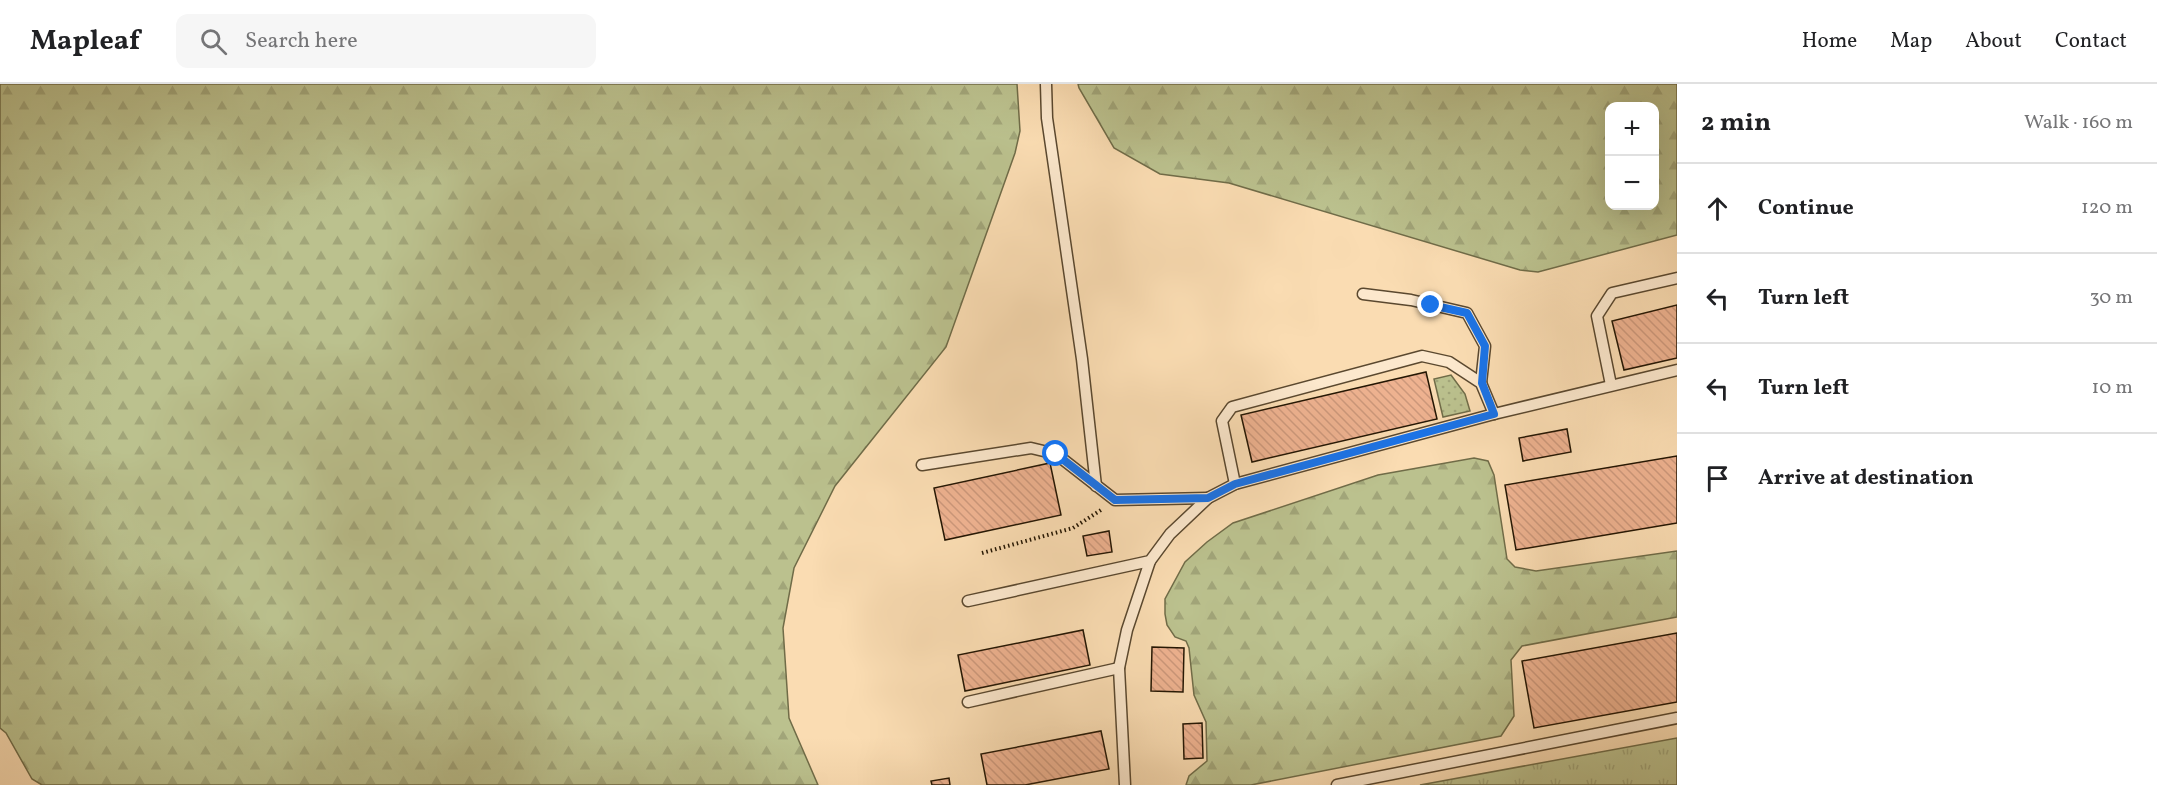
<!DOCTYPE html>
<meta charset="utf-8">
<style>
:root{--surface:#fff;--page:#f6f6f6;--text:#202124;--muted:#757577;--line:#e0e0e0}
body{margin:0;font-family:Vollkorn,serif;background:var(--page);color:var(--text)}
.controls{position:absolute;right:18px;top:18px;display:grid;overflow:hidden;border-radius:12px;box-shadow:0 6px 24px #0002}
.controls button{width:54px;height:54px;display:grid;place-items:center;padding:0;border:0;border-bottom:2px solid var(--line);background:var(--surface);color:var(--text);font:30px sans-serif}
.stop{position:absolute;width:18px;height:18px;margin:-14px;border:4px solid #1a73e8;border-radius:50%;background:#fff}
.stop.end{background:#1a73e8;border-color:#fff;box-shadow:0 2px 6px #0008}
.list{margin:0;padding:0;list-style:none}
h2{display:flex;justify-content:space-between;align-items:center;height:78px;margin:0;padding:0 24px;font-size:26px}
h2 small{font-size:20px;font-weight:400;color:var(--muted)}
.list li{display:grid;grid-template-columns:39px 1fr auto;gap:18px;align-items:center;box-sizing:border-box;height:90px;padding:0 24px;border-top:2px solid var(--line)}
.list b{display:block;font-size:22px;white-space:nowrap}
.list em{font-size:20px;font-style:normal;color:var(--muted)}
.icon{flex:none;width:33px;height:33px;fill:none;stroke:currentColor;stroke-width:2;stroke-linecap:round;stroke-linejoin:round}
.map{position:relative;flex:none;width:1677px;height:701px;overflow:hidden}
header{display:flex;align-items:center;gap:36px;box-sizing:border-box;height:84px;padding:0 30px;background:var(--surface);border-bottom:2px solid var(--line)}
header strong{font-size:28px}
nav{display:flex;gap:33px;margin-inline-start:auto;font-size:21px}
.search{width:420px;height:54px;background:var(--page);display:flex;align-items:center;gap:15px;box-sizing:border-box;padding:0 21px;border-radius:12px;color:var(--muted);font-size:22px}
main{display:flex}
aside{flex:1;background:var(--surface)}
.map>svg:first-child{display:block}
</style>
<header>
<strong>Mapleaf</strong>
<div class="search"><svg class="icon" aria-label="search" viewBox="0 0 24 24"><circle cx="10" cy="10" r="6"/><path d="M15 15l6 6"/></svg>Search here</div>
<nav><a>Home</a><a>Map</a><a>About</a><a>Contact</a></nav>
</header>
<main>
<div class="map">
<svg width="1677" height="701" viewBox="0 0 1677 701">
<defs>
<pattern id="grass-tufts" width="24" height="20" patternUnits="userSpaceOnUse" patternTransform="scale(1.5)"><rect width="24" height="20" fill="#bbc18e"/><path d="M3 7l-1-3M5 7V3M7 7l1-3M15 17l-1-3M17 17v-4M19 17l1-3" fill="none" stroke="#a1a579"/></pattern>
<pattern id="forest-firs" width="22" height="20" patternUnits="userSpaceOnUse" patternTransform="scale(1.5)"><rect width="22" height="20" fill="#bbc18e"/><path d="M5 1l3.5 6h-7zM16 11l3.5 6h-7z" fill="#a1a579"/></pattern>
<pattern id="park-dots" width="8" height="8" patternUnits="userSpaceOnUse" patternTransform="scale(1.5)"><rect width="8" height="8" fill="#bbc18e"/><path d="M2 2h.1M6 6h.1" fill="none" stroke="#a1a579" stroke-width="1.8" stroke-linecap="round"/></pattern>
<pattern id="building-back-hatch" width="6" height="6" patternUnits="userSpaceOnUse" patternTransform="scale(1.5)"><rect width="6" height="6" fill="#eeb290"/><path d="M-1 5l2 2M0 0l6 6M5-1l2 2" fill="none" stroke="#cc987b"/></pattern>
</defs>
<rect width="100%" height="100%" fill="#fadcb2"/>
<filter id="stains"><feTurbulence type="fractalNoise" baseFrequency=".00333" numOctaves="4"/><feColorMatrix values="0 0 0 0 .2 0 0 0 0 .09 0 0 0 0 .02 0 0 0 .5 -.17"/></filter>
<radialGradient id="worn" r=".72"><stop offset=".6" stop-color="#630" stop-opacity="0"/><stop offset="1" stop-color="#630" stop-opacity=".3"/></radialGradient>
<polygon fill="url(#grass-tufts)" stroke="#706c48" stroke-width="1.5" points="1677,654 1677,701 1420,701"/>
<g fill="url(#forest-firs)" stroke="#706c48" stroke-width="1.5" fill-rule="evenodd">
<polygon points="0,0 1017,0 1020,47 1015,69 946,263 835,402 794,484 783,544 789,634 818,701 42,701 32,695 6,649 0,644"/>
<path d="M 1078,0 L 1677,0 L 1677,151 L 1538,188 L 1520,186 L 1229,99 L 1160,90 L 1114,64 L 1079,4 ZM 1654,22 L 1654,122 L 1610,122 L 1610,22 Z"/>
<polygon points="1474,374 1488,377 1494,391 1507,475 1515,483 1536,487 1677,467 1677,533 1522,562 1511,576 1514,632 1501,652 1251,701 1186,701 1189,692 1207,677 1206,638 1194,611 1189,564 1186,557 1175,553 1167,541 1165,530 1165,515 1185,478 1207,458 1233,439 1378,391"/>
</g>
<polygon fill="url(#park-dots)" stroke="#706c48" stroke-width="1.5" points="1451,291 1465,310 1470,327 1443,333 1434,295"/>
<g fill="url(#building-back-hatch)" stroke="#241603" stroke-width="1.5">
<polygon points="1677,221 1677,274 1624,286 1612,237"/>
<polygon points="1426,288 1437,335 1252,378 1241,331"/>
<polygon points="1567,345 1571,368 1523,377 1519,354"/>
<polygon points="1677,372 1677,439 1516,466 1505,401"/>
<polygon points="1050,379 1061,431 945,456 934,404"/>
<polygon points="1109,447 1112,468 1087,472 1083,452"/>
<polygon points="1083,546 1090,581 965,607 958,571"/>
<polygon points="1677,549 1677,618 1534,644 1522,577"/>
<polygon points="1152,563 1184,564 1183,608 1151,607"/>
<polygon points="1202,639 1203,674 1184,675 1183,640"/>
<polygon points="1101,647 1109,685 1025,701 987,701 981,670"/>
<polygon points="949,694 950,701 932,701 931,697"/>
</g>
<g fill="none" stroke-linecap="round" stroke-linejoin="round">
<defs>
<g id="service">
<polyline points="1046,0 1047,34 1082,275 1096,402"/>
<polyline points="1363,210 1411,216 1467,229 1485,262 1481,299"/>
<polyline points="1611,301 1597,232 1612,209 1677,194"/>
<polyline points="922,381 1031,364 1056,370 1115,416 1208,414"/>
<polyline points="1235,400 1222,337 1232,323 1422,272 1449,278 1481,299 1494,330"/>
<polyline points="968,517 1150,477 1170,450 1208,414 1235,400 1494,330 1677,286"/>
<polyline points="968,618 1119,584"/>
<polyline points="1125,701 1119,584 1127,546 1150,477"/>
<polyline points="1337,701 1677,634"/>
</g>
</defs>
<use href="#service" stroke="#5a482f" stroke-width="13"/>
<polyline stroke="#241603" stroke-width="4" stroke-dasharray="1.5 3" stroke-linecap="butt" points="982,469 1073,444 1101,426"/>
<use href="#service" stroke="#fce8cd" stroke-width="10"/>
</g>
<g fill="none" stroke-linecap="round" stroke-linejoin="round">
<polyline stroke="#1a73e8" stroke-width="8" points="1056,370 1115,416 1208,414 1235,400 1494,330 1482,299 1485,262 1467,229 1431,221"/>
</g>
<rect width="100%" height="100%" filter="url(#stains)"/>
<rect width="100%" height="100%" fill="url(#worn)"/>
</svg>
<div class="controls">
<button>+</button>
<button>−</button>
</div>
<div class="stop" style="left:1056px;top:370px"></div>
<div class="stop end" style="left:1431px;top:221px"></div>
</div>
<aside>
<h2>2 min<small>Walk · 160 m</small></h2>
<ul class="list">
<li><svg class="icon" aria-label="ahead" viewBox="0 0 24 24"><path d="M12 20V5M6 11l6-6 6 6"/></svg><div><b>Continue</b></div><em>120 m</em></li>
<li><svg class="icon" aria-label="left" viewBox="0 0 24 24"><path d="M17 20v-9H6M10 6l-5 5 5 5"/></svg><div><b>Turn left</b></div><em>30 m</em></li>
<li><svg class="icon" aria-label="left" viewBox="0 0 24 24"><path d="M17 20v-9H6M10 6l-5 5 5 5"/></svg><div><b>Turn left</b></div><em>10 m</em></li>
<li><svg class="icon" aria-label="arrive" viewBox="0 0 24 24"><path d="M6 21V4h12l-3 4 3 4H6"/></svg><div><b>Arrive at destination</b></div></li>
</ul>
</aside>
</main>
